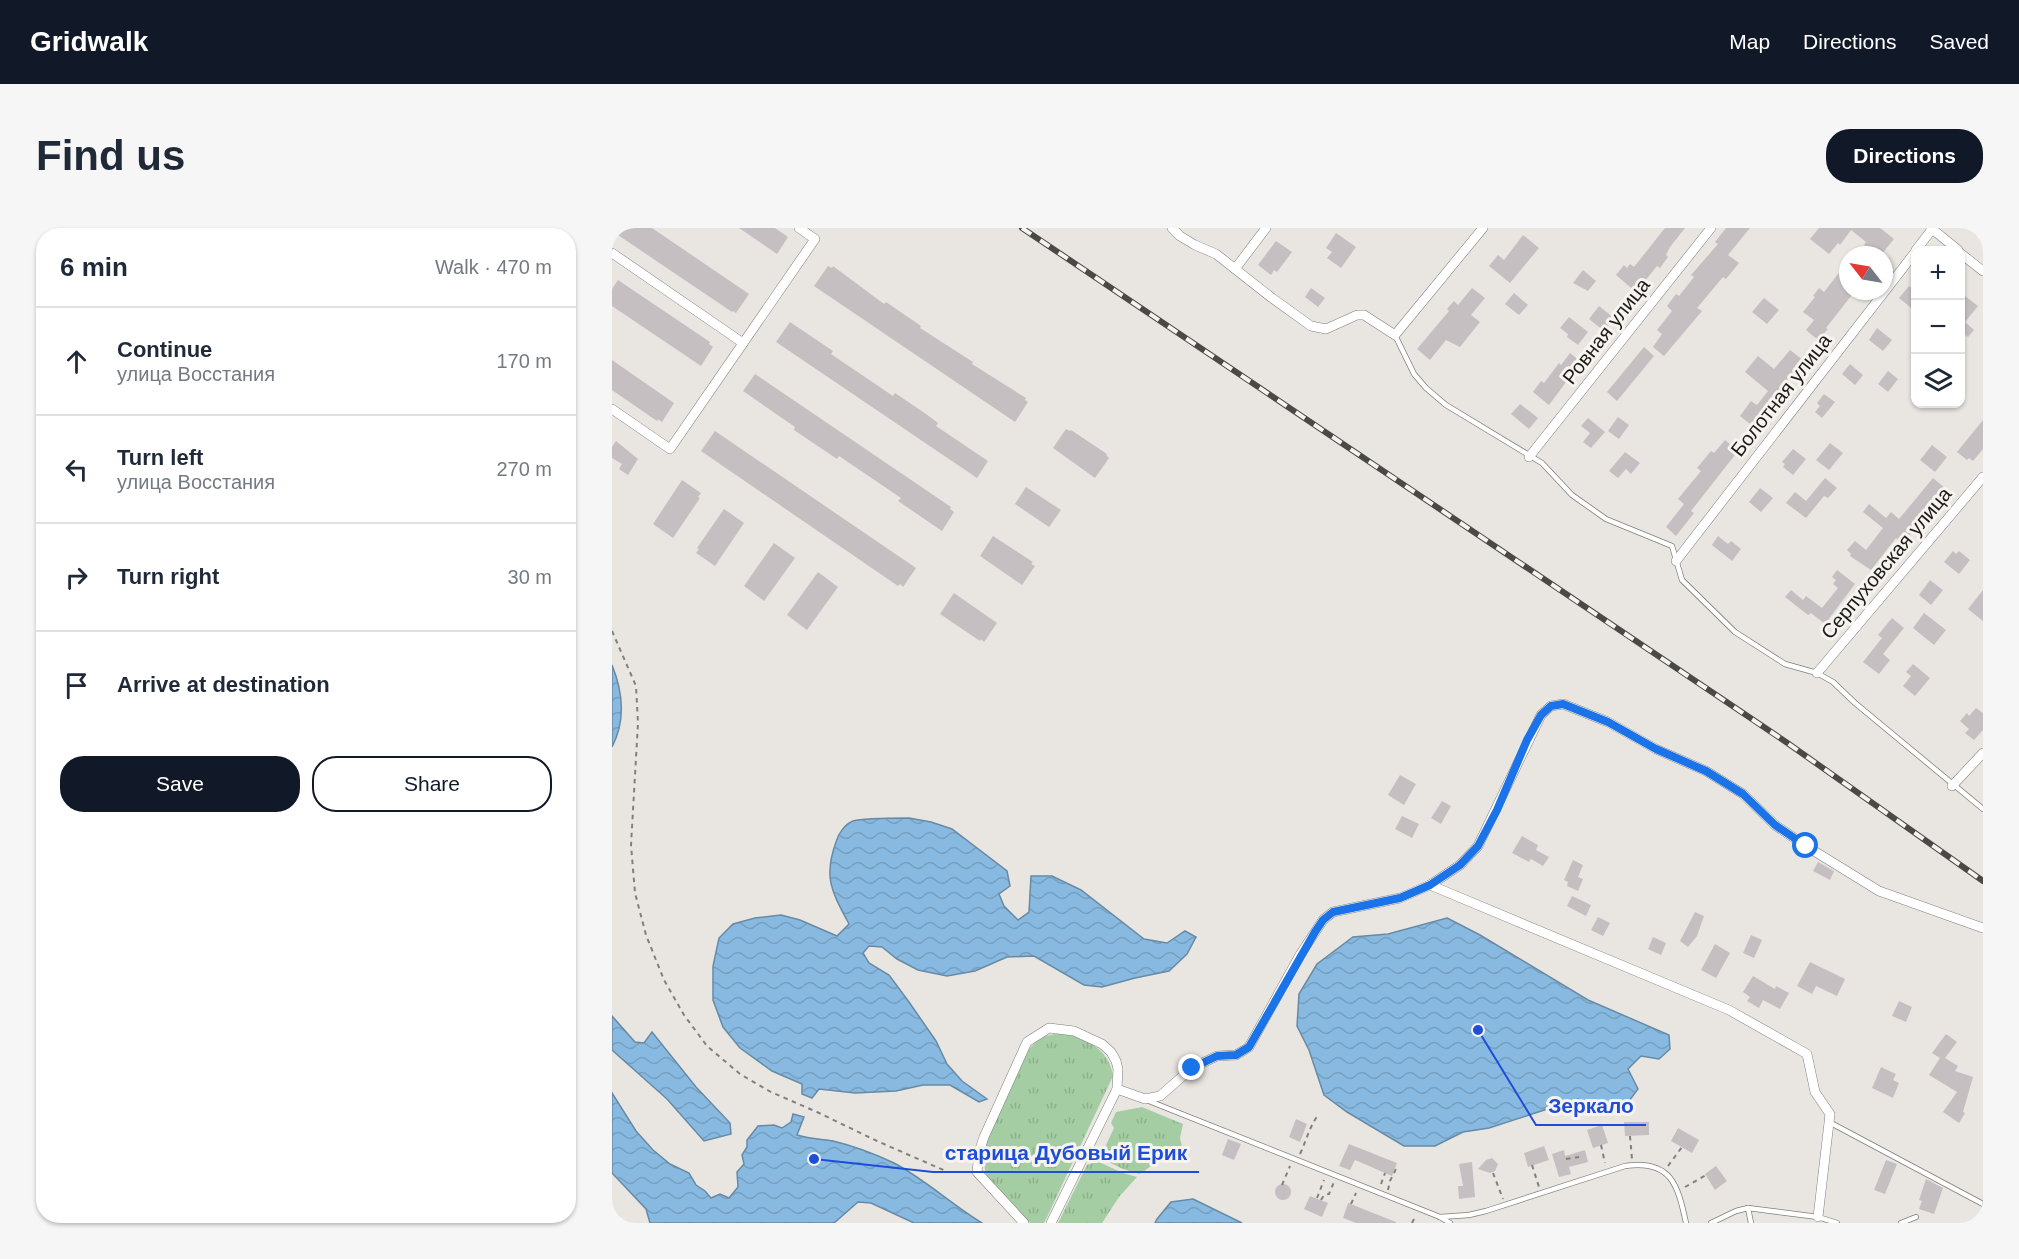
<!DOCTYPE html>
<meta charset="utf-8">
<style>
:root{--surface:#fff;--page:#f6f6f7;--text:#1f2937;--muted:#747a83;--line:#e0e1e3;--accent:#111827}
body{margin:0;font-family:Helvetica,sans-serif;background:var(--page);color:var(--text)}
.controls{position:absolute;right:18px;top:18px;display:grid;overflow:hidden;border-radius:12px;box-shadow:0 2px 4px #0004}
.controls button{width:54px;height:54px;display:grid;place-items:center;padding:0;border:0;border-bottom:2px solid var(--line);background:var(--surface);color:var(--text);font:30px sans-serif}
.compass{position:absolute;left:1227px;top:18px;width:54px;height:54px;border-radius:50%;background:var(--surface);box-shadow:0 2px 4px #0004;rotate:301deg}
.stop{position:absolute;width:18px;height:18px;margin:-14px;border:4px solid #1a73e8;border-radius:50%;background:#fff}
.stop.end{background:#1a73e8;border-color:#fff;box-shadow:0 2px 6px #0008}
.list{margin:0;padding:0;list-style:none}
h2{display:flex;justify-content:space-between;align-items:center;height:78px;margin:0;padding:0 24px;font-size:26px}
h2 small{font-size:20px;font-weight:400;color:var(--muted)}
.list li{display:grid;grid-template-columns:39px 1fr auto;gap:18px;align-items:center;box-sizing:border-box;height:108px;padding:0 24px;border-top:2px solid var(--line)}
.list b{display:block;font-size:22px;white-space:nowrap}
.list p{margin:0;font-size:20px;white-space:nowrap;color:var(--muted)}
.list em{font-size:20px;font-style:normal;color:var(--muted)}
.actions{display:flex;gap:12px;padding:18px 24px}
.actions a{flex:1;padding:14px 0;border:2px solid var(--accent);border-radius:24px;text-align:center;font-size:21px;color:var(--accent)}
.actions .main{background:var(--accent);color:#fff}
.icon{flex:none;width:33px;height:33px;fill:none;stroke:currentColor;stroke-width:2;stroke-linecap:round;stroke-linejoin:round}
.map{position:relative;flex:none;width:1371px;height:995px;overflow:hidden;border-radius:24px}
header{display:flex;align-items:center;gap:36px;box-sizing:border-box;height:84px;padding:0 30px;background:var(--accent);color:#fff}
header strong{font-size:28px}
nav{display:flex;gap:33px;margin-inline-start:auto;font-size:21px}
.intro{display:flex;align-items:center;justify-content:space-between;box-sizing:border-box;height:144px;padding:0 36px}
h1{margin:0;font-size:42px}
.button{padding:15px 27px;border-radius:24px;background:var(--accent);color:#fff;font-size:21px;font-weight:700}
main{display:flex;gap:36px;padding:0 36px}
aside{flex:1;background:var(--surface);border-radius:24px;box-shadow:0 2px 4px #0004}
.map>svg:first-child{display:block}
</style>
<header>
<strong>Gridwalk</strong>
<nav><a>Map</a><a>Directions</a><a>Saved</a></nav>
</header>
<div class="intro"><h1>Find us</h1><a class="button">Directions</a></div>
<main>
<aside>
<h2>6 min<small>Walk · 470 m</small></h2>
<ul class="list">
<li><svg class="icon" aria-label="ahead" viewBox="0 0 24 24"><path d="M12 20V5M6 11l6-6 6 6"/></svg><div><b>Continue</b><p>улица Восстания</p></div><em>170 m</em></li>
<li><svg class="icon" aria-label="left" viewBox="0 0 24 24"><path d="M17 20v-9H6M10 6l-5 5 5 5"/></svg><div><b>Turn left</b><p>улица Восстания</p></div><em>270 m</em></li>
<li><svg class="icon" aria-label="right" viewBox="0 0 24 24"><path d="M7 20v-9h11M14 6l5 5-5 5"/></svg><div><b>Turn right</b></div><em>30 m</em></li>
<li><svg class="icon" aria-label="arrive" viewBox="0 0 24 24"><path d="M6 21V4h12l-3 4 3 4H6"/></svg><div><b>Arrive at destination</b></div></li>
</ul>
<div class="actions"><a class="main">Save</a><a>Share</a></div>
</aside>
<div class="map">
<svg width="1371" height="995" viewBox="0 0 1371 995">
<defs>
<pattern id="grass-tufts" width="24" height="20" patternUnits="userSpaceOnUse" patternTransform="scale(1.5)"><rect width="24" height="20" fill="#a5cda3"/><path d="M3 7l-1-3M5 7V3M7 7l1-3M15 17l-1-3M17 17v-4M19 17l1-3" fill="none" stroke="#8daf8c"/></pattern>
<pattern id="water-waves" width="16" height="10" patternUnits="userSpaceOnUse" patternTransform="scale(1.5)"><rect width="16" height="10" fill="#88bae1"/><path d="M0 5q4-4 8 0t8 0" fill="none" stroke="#759fc0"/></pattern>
</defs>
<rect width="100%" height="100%" fill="#e9e6e2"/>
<g fill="url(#grass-tufts)">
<path d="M 448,805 C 473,809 497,821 501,848 L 436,987 L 432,995 L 418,995 L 377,953 C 371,940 371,929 373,916 L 416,822 L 429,809 Z"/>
<polygon points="530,879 571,896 568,910 571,923 550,930 528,946 511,941 488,930 502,900 499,895 504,884"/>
<polygon points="485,933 511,945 525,949 507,969 490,995 446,995 475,937"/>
</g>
<g fill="url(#water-waves)" stroke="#678aa5" stroke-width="1.5">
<path d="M 0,437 C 11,464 14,492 0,519 Z"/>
<path d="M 297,590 L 319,594 L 340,601 L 395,643 L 398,658 L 387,666 L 392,678 L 406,692 L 417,684 L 419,648 L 440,648 L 469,662 L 532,711 L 555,715 L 573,703 L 584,709 L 575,726 L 557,743 L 523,750 L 490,759 L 472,757 L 422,728 L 395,729 L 363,743 L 335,748 L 306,742 L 285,731 L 270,719 L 257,718 L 251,725 L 257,735 L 277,747 L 297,774 L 324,813 L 335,836 L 350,853 L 375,871 L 367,874 L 338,857 L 311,857 L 284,863 L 243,865 L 207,861 L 200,870 L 190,866 L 190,856 L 160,843 L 128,820 L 111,799 L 101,772 L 101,738 L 107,710 L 121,696 L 143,690 L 169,687 L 188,692 L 225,708 L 237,696 C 220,664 211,650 224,614 C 226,606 233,596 241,593 C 251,590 285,590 297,590 Z"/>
<polygon points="835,690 868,707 976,772 1057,807 1058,821 1047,831 1029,828 1016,841 1026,861 1017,873 995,879 966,871 877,900 851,904 823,918 792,918 735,884 712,867 697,822 685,798 687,766 705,736 741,709 776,706"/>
<polygon points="0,788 23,814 32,815 40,804 84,859 118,895 119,906 92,913 55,871 0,822"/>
<path d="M 0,865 L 24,903 L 41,922 L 58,936 L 77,945 L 84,957 L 93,963 L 99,970 L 108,966 L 117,970 L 126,959 L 125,944 L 132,936 L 130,927 L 135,919 L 135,912 L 146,898 L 162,897 L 170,900 L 179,894 L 181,886 L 192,889 L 185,907 C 198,911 208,911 221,913 C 242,918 263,926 282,935 C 314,952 340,977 370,995 L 302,995 L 259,975 L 246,974 L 222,995 L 38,995 L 34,981 L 0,945 Z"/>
<polygon points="581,971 630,995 543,995 545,991 559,974"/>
</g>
<g fill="#c5bfc1">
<polygon points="0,0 40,0 137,66 124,85 121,83 120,84 0,3"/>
<polygon points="127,0 163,0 176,9 165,26"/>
<polygon points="1053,0 1073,0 1058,19 1054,27 1056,29 1048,40 1045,38 1024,64 1004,47 1012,37 1015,40 1018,36 1022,39"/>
<polygon points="1114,0 1138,0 1116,27 1127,35 1114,51 1111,49 1085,80 1090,83 1052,128 1041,119 1050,106 1045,102 1060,83 1055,78 1064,66 1067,68 1082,49 1079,47 1106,16 1103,14"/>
<polygon points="1207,0 1268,0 1282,11 1269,27 1264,27 1252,17 1254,14 1239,2 1228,17 1226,15 1217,26 1198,11"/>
<polygon points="724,5 744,19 729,40 715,30 720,24 714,20"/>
<polygon points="911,7 927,20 898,55 877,38 886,27 892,32"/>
<polygon points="664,13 680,24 665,44 662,42 659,47 646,37"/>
<polygon points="216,38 220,40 221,38 272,76 274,74 309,98 308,100 361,134 360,136 414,170 413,172 416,174 403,194 202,58"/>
<polygon points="1230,41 1236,46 1236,63 1243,63 1214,100 1216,101 1206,112 1194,102 1202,92 1191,84 1203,69 1201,68 1207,60 1212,64"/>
<polygon points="971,42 984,53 976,63 961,55"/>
<polygon points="6,52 98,114 97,116 101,119 89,138 0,78 0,61"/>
<polygon points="1297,58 1304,64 1304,84 1287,70"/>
<polygon points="699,60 713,70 706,79 693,69"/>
<polygon points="860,60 873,70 859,87 868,94 848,119 834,112 818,132 805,121 837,83 835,81 842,73 846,77"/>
<polygon points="1348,64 1366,78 1353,94 1362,102 1356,109 1348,103"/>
<polygon points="902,65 916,77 907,87 893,76"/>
<polygon points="1152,70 1167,82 1155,96 1140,84"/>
<polygon points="987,78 1002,90 992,103 977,91"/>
<polygon points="957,89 976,104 966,117 955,109 956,106 948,100"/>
<polygon points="178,94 221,123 219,126 281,168 283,165 314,186 326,195 324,198 376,233 365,250 164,114"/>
<polygon points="1265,100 1280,112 1271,123 1257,112"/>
<polygon points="1032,119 1042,128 1005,173 995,164"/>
<polygon points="1178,122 1196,136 1185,150 1180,146 1168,162 1177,169 1171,177 1164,171 1142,199 1128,188 1139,173 1145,177 1156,163 1133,144 1146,128 1162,141"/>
<polygon points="958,125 969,134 937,177 921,164 929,153 932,155 947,135 949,137"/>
<polygon points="0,132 62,175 50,194 46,191 45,193 0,162"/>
<polygon points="1238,136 1251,147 1243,157 1230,146"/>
<polygon points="1276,143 1286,151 1276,164 1266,156"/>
<polygon points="143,146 339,279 338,281 342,284 330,303 286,273 289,270 227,228 225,231 182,202 183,199 131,163"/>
<polygon points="1212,166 1223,174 1210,190 1203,184 1208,178 1205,175"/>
<polygon points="908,176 926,190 917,201 899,186"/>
<polygon points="1006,189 1017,197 1007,211 996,203"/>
<polygon points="976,190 993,204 979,220 971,214 978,205 969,198"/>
<polygon points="1371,192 1371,221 1361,233 1357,230 1355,232 1345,224"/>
<polygon points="454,201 458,203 459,202 495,226 494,227 497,230 483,250 441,220"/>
<polygon points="103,203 304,340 291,359 288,356 286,358 89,223"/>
<polygon points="1113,212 1126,223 1079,283 1082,285 1064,308 1054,299 1072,276 1066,271 1089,243 1085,240 1099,223 1102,225"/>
<polygon points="4,213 26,231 16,247 7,241 10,236 0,230 0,219"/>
<polygon points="1218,215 1231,225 1217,242 1204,232"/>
<polygon points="1320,217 1335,229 1323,244 1308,232"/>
<polygon points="1181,221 1194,231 1181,247 1171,239 1173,236 1170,234"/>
<polygon points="1013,224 1028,235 1019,246 1014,241 1006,250 997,243"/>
<polygon points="1213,250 1225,260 1216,270 1212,268 1194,290 1174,275 1183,264 1194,273"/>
<polygon points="1321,250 1334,261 1300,301 1302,302 1291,316 1284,310 1259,342 1238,328 1239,326 1235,322 1243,313 1254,322 1271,300 1251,284 1257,276 1274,290 1279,284 1287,291"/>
<polygon points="70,252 89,265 86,269 88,270 61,310 41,296"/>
<polygon points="414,259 449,282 437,299 403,276"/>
<polygon points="1148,260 1161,270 1149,284 1137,274"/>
<polygon points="112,281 132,295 103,338 84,325 87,321 85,320"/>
<polygon points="381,308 421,334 419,336 423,338 410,357 368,328"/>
<polygon points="1106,308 1116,316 1119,313 1129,321 1120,333 1100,317"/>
<polygon points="162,315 183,330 152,373 132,358"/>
<polygon points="1341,323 1344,326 1347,323 1358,332 1347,346 1332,334"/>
<polygon points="1225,342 1243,356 1213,396 1199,385 1196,387 1173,369 1179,362 1191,372 1194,368 1210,380 1226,360 1221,356 1224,352 1220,349"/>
<polygon points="206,344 226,359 195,402 175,387"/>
<polygon points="1318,352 1331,362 1319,377 1307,367"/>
<polygon points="1371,362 1371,393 1356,381"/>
<polygon points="342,365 385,395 372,414 369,411 368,413 328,386"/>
<polygon points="1312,385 1334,402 1322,417 1301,400"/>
<polygon points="1280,390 1292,400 1271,426 1278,432 1267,446 1251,434 1270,410 1266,407"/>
<polygon points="1301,436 1318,450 1303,468 1291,458 1299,448 1294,444"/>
<polygon points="1364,480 1371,485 1371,502 1362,512 1353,505 1357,501 1348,493 1355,485 1357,488"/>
<polygon points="788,547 804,556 792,577 776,567"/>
<polygon points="830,573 839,578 829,596 819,590"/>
<polygon points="790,588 807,596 800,610 783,601"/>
<polygon points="910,608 926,617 924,622 937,629 931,638 919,631 917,634 900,625"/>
<polygon points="961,632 971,637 966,649 971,651 966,663 955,658 956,654 952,652"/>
<polygon points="1206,634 1222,643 1218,652 1201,643"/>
<polygon points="960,668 979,677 974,688 955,678"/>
<polygon points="1083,684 1092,688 1085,708 1076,719 1068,713"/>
<polygon points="986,689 998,695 991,708 979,702"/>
<polygon points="1139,707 1150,712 1142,730 1131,725"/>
<polygon points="1041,709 1054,715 1049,727 1036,721"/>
<polygon points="1103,716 1118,725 1104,750 1089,742"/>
<polygon points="1198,734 1233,751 1225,768 1204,758 1200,766 1185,758"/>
<polygon points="1141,748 1163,761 1164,758 1177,765 1168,781 1151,772 1147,780 1135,773 1138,769 1131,764"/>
<polygon points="1287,773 1300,779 1294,794 1280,788"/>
<polygon points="1334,806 1345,814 1333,830 1346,838 1343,843 1361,849 1351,884 1353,885 1347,895 1331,884 1345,864 1317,847 1328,830 1320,825"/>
<polygon points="1269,839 1284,846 1281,852 1287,855 1281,870 1260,860"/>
<polygon points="684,891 695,896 688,914 677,909"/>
<polygon points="1012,894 1037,894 1037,907 1013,908"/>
<polygon points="990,897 996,915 981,920 975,902"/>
<polygon points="1066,900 1087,912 1080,925 1059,913"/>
<polygon points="616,911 629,916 622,932 610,927"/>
<polygon points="737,916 785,935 780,948 743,932 738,942 727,938"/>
<polygon points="932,918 937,932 916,939 912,925"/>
<polygon points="952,922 953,928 973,922 976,934 957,939 959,946 947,949 940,926"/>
<polygon points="880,930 886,936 883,943 878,945 866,941 874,932"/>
<polygon points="1274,932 1285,936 1273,966 1262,962"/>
<polygon points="860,934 863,969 847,971 846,958 851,958 847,936"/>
<polygon points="1104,938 1115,953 1103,962 1093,946"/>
<polygon points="1314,951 1331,960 1322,986 1307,981 1310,973 1307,972"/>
<circle cx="671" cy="964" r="8"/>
<polygon points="698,968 716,975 710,989 692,981"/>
<polygon points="736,975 784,994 784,995 744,995 731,990"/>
</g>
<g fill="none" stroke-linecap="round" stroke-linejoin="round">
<defs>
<g id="lane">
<polyline points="783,107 802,146 814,160 834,177 930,235 960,267 994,291 1060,318 1070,352 1123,404 1173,436 1205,445 1221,454 1243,475 1371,581"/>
<polyline points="537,873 828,989 838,995"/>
<polyline points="1217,894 1371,976"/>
<polyline points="1136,980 1206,989 1225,995"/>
<path d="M 828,989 L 857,987 L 874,983 L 1013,938 C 1059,931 1066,957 1074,995"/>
<polyline points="1099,995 1124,983 1136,980 1139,995"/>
<polyline points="1289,995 1304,989"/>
</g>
<g id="street">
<polyline points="560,0 568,8 583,17 604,26 660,70 699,98 714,101 745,87 752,87 783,107 871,0"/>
<polyline points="1319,0 1346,22"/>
<polyline points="1304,22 1321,0"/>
<polyline points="0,25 131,115"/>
<polyline points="1348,25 1371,43"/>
<polyline points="623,41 654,0"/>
<polyline points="0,181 58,221 203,11 187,0"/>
<polyline points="917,229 1099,0"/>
<polyline points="1064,333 1304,23"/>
<polyline points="1205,445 1371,249"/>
<polyline points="1340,558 1371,525"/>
<polyline points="818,657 1117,782 1195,826 1203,864 1218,886 1206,989"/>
<polyline points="505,861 533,871 548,868 580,840 605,828 624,827 637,819 688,727 711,692 721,684 788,670 818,657 848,637 866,618 929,487 939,478 951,476 996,494 1044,521 1094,543 1131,566 1163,597 1194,618 1267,663 1371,700"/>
<polyline points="412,995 365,944 367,924 372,909 415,814 437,800 462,803 490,816 499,824 504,833 506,841 505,861 439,995"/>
</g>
</defs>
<use href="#lane" stroke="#827f7b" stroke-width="6"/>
<use href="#street" stroke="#827f7b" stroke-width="10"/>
<g stroke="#82807d" stroke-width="2" stroke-dasharray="4.5 4.5" stroke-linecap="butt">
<polyline points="0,403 24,458 26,495 19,617 23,665 34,707 52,752 72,787 95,818 128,846 159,864 205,884 265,913 336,944 356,944"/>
<polyline points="1018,908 1020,931"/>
<polyline points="989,917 993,935"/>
<path d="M 688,926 C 695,911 696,902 706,887"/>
<polyline points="954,931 967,929"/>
<polyline points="920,937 927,959"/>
<polyline points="1056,938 1070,919"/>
<polyline points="881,945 891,971"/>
<polyline points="769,956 773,945"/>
<polyline points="670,957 678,938"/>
<polyline points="1073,959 1094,947"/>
<polyline points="776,962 778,953 784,941"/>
<polyline points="705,970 712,952"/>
<polyline points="709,972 712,967 717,966 722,954"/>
<polyline points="739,976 744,965"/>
<polyline points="800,995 804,987"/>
</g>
<use href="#lane" stroke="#fff" stroke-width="4.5"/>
<use href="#street" stroke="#fff" stroke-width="9"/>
<defs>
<polyline id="rail" points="410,0 1174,514 1371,653"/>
</defs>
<use href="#rail" stroke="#4a4946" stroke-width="6"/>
<use href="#rail" stroke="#f7f4ef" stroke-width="4" stroke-dasharray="11" stroke-linecap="butt"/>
</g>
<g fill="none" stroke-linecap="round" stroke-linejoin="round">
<polyline stroke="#1a73e8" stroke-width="8" points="580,840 605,828 624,827 637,819 703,704 711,692 721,684 788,670 818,657 848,637 866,618 885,582 915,512 929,487 939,478 951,476 996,494 1044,521 1094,543 1131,566 1163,597 1194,618"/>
</g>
<g text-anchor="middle" stroke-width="6" stroke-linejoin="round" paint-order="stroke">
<g font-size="20" fill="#1b1a18" stroke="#f7f4ef">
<text transform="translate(994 103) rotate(-52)" y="7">Ровная улица</text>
<text transform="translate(1169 167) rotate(-52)" y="7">Болотная улица</text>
<text transform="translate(1274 335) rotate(-50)" y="7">Серпуховская улица</text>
</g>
</g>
<path fill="none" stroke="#1d4ed8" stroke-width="2" d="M866 802L924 897H1034M202 931L321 944H587"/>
<g fill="#1d4ed8" stroke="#f7f4ef" stroke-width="2">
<circle cx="866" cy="802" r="6"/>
<circle cx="202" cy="931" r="6"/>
</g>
<g font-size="21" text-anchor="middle" font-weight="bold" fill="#1d4ed8" stroke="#f7f4ef" stroke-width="6" stroke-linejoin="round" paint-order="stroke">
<text x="979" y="885">Зеркало</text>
<text x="454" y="932">старица Дубовый Ерик</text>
</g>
</svg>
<div class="controls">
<button>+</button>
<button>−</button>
<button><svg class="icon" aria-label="layers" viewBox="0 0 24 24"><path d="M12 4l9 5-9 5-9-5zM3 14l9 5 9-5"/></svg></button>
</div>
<svg class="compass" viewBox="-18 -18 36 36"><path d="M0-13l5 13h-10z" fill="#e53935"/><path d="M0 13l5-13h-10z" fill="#747a83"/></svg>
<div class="stop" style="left:1194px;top:618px"></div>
<div class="stop end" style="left:580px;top:840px"></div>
</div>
</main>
